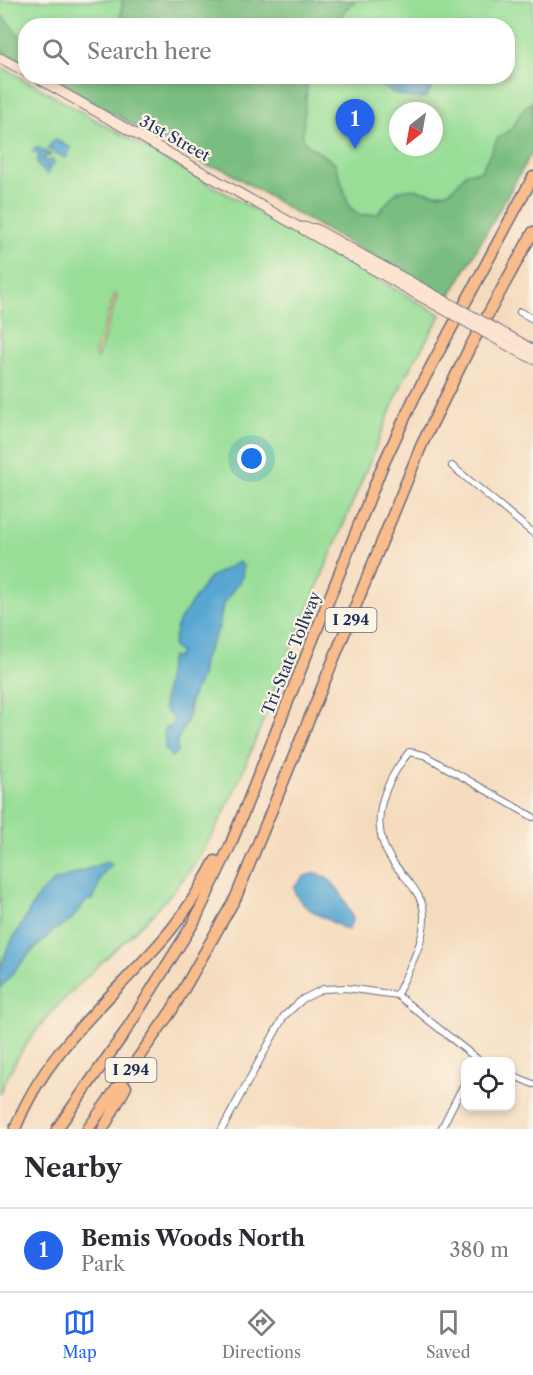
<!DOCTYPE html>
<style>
:root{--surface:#fff;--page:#f2f2f3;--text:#2b2b33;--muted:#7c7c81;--line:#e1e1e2;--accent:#2563eb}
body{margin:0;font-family:"Libre Caslon Text",serif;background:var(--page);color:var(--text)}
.controls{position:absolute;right:18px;bottom:18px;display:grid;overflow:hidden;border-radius:12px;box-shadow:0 3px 9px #0003}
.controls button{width:54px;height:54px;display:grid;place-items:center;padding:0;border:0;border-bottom:2px solid var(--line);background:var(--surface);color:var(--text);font:30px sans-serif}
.compass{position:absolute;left:389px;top:102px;width:54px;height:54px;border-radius:50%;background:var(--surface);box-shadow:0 3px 9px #0003;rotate:211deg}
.you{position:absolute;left:252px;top:459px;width:21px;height:21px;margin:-15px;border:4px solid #fff;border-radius:50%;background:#1a73e8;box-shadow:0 0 0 9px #1a73e833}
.badge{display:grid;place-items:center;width:39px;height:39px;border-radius:50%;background:var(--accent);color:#fff;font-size:20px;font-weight:700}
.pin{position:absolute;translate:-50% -50px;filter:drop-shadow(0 2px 3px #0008)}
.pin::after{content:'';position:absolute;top:32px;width:21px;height:18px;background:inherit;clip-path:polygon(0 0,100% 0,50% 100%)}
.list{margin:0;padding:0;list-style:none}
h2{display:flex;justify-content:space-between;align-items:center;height:78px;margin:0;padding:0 24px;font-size:26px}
h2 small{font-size:20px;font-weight:400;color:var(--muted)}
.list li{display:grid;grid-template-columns:39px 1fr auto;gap:18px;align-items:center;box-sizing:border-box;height:84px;padding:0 24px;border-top:2px solid var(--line)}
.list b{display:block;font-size:22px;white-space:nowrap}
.list p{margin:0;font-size:20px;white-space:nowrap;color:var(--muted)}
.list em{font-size:20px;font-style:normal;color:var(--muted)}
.icon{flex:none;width:33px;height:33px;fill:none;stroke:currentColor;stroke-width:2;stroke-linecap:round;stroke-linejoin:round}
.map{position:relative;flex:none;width:533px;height:1129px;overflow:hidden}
.search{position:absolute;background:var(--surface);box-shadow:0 3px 9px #0003;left:18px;right:18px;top:18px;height:66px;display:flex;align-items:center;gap:15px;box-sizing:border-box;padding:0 21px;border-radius:24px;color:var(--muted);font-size:22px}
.sheet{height:162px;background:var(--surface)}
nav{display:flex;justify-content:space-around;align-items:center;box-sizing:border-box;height:84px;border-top:2px solid var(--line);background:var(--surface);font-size:16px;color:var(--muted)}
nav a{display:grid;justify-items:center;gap:3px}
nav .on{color:var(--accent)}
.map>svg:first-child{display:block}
</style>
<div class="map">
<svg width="533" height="1129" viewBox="0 0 533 1129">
<rect width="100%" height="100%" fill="#fcf5e5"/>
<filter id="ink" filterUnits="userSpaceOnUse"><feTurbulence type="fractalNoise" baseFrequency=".0167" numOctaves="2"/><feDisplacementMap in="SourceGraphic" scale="12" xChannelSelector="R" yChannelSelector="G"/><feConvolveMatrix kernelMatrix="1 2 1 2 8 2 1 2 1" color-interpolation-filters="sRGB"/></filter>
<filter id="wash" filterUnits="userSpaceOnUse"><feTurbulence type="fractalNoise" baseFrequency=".008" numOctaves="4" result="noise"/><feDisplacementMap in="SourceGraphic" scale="24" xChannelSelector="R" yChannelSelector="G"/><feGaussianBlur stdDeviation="1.35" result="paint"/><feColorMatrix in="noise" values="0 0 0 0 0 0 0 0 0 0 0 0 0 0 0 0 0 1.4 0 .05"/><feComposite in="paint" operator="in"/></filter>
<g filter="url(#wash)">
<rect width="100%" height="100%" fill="#f5dbbe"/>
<g fill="#98de97" stroke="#5a867a" stroke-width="1.5" fill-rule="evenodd">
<path d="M 0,0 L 533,0 L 533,150 L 449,298 L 303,217 L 224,169 L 208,166 L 47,77 L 508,76 L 508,26 L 26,26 L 25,64 L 0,50 ZM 398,111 L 434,111 L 434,147 L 398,147 Z"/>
<path d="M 0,66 L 441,315 L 406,375 L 392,407 C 356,497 317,585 281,675 C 256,736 232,810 194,864 C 138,946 36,998 0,1094 Z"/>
</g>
<g fill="#7abd80" stroke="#4a766f" stroke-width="1.5">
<polygon points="122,0 356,0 343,12 340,25 124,26 121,23"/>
<polygon points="0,14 25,41 25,64 0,50"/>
<path d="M 47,77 L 308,77 L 302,138 L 309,146 L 335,163 L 350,208 L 361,215 L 377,214 C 384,208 390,197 396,193 C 414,181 433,201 451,190 C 458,185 461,178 467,173 L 481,171 L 498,138 L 512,128 L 524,108 L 533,101 L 533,150 L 449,298 L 303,217 L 224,169 L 208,166 Z"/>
</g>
<polygon fill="#eeda9e" stroke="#84847e" stroke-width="1.5" points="115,294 117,297 97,359 95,354"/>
<g fill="#58a7d2" stroke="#3a6b98" stroke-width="1.5">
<path d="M 369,77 L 432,77 L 433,85 L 426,97 C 405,102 385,90 369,77 Z"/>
<polygon points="54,139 71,148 66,158 48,149"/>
<polygon points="36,147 51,155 44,158 44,162 53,160 54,165 47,167 50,169 47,175 37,164 39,154 32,151"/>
<polygon points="239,562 243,566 242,577 223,605 219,627 203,661 201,677 191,698 187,721 177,741 177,752 171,757 165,747 164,729 172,725 174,719 164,709 164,703 170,660 172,656 177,658 180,653 173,647 176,629 181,618 210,577"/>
<polygon points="107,862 112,864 102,875 93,900 87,900 70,921 54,930 27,956 0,988 0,970 7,949 40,893 55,881"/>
<path d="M 316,873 C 337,879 345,901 353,919 L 348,930 C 332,921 295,908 294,887 L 305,876 Z"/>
</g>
</g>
<g filter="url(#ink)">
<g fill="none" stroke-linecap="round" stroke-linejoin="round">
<defs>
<g id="minor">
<polyline points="520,312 533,319"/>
<polyline points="452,466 533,533"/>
<path d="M 397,995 C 408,969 429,937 423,907 C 419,891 405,878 395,865 C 366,827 382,786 409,752 L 424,755 L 533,817"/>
<polyline points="510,1074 533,1084"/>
<polyline points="222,1129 284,1016 303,999 323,989 346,988 397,995 481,1062"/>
<polyline points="441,1129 466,1080"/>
</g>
<g id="secondary">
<polyline points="0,58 26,72"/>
<polyline points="34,76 425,299"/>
<polyline points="302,227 316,229 429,292"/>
<polyline points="518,341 533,350"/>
<polyline points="514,349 533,359"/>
</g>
<g id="motorway">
<path d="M 15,1129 C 44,1053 105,1004 158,945 C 181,920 199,891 215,861"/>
<polyline points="57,1129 125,1032 194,922 230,846 382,467 415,396 533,177"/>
<polyline points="88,1129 172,1010 236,897 422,444 469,349 533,232"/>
<polyline points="103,1129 126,1087"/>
</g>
</defs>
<use href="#minor" stroke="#676b80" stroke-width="8"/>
<use href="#secondary" stroke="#676b80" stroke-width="11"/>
<use href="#motorway" stroke="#676b80" stroke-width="13"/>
<use href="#minor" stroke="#fff" stroke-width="6"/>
<use href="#secondary" stroke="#fde4d0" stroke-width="9"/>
<use href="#motorway" stroke="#f9bc8a" stroke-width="10"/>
<defs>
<g id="secondary-bridge">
<polyline points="429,292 518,341"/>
<polyline points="425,299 514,349"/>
</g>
</defs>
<use href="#secondary-bridge" stroke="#676b80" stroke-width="11" stroke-linecap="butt"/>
<use href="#secondary-bridge" stroke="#fde4d0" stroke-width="9"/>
</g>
</g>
<g text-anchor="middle" stroke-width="4.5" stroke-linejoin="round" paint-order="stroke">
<g fill="#fcf5e5" stroke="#5e6a86" stroke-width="1.5">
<rect x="325.5" y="608" width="51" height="24" rx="4.5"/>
<rect x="105.5" y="1058" width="51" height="24" rx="4.5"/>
</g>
<g font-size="15" font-weight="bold" fill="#1b2f5e">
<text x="351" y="625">I 294</text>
<text x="131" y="1075">I 294</text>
</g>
<g font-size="16" fill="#1b2f5e" stroke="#fcf5e5">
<text transform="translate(175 138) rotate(29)" y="6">31st Street</text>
<text transform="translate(291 653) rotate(-68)" y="6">Tri-State Tollway</text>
</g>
</g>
</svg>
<div class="controls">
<button><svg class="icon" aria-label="locate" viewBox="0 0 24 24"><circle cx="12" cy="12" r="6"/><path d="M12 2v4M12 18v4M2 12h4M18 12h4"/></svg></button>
</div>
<svg class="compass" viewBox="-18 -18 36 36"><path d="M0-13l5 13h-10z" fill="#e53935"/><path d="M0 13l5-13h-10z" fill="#7c7c81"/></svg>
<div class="you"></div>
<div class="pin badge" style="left:355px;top:149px">1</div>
<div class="search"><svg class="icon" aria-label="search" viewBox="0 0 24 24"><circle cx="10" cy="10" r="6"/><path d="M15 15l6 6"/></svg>Search here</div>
</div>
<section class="sheet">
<h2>Nearby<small></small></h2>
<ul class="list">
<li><span class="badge">1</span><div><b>Bemis Woods North</b><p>Park</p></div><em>380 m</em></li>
</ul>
</section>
<nav>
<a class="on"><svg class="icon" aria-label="map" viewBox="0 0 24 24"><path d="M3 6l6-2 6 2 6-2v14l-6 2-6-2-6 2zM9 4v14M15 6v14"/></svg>Map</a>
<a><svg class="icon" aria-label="directions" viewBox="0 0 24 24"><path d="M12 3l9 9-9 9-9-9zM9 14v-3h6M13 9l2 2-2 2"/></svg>Directions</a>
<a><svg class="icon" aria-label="saved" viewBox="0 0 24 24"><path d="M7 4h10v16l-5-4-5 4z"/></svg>Saved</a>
</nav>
